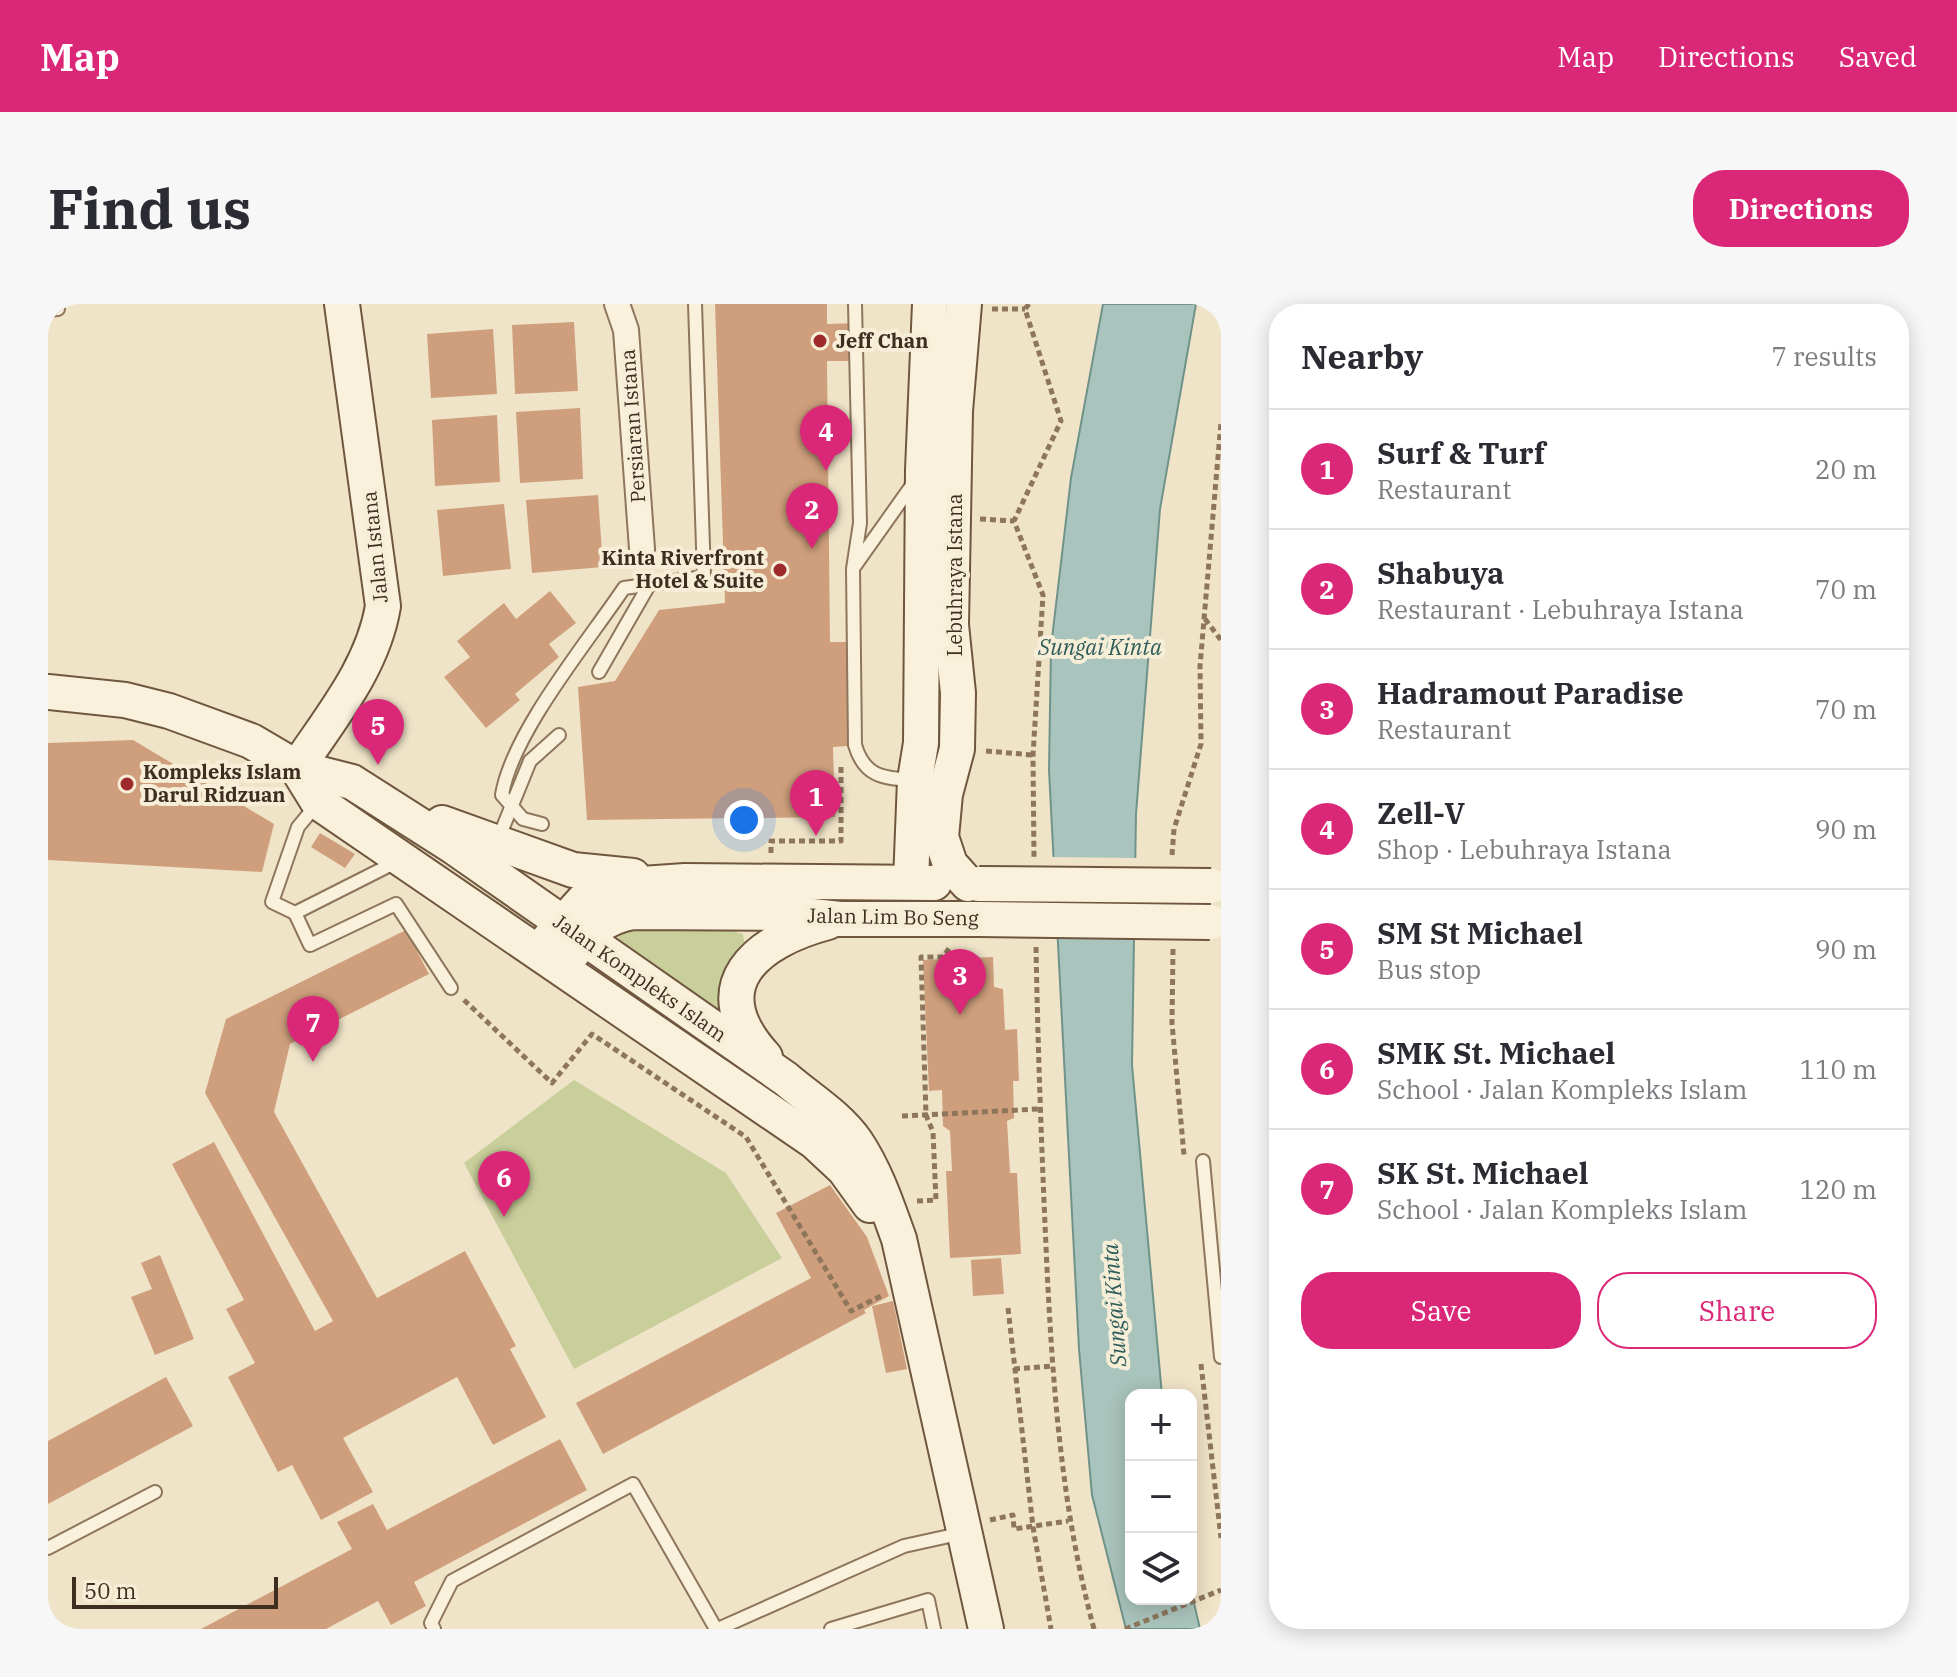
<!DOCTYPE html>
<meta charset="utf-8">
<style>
:root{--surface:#fff;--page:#f7f7f7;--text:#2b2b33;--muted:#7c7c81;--line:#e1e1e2;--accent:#db2777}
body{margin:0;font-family:"IBM Plex Serif",serif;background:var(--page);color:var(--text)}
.controls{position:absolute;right:24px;bottom:24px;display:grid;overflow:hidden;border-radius:16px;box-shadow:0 4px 20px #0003}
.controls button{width:72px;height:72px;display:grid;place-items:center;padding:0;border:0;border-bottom:2px solid var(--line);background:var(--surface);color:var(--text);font:40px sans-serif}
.scale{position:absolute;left:24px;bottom:20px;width:206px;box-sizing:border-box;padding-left:8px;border:4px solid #3d2e20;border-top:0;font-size:22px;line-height:28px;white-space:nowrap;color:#3d2e20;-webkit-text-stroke:6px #f7eed8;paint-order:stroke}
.you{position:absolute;left:696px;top:516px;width:28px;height:28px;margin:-20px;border:6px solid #fff;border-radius:50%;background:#1a73e8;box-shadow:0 0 0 12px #1a73e833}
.badge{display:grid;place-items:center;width:52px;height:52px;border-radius:50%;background:var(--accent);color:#fff;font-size:26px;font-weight:700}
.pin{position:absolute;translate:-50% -66px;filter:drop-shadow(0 2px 4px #0008)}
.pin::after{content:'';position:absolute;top:42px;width:28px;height:24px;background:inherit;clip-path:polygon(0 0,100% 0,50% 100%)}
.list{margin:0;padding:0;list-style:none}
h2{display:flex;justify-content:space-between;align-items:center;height:104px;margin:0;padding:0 32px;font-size:34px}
h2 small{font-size:26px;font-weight:400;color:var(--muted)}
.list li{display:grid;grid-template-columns:52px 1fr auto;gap:24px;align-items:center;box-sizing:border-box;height:120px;padding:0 32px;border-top:2px solid var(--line)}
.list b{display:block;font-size:30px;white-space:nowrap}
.list p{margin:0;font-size:26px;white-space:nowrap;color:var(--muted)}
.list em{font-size:26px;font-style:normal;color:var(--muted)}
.actions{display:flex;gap:16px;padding:24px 32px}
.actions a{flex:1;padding:18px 0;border:2px solid var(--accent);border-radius:32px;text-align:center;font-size:28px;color:var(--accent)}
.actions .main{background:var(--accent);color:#fff}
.icon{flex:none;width:44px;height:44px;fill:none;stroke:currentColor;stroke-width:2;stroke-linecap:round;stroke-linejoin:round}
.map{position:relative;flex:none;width:1173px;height:1325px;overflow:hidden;border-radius:32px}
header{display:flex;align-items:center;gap:48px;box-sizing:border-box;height:112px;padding:0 40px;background:var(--accent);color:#fff}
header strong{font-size:38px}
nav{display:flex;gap:44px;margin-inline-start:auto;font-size:28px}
.intro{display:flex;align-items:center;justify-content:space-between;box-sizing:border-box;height:192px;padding:0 48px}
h1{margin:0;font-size:56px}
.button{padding:20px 36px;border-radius:32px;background:var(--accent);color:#fff;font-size:28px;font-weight:700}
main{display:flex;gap:48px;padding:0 48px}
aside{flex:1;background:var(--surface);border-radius:32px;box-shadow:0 4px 20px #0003}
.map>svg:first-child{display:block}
</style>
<header>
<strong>Map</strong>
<nav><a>Map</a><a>Directions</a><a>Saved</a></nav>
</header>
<div class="intro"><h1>Find us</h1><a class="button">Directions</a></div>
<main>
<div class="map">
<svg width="1173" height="1325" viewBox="0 0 1173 1325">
<rect width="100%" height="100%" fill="#f0e4c8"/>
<g fill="#c9cf9b">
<polygon points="582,625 677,625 695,630 697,642 668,709 569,640 571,632"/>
<polygon points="526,776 678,869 734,954 526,1065 416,859"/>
</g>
<polygon fill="#a9c4bc" stroke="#6f938a" stroke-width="2" points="1055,0 1148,0 1112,205 1088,510 1084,761 1114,1091 1083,1091 1083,1295 1143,1295 1143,1286 1152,1325 1078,1325 1044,1191 1031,1045 1001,466 1003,343 1023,174"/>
<polygon fill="#f0e4c8" points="1002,553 1091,554 1090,634 1006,633"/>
<g fill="#cf9f7d">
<polygon points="667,0 779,0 779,20 812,19 812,57 779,57 782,338 811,338 814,441 785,443 787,513 539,516 530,383 567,377 611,306 677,299"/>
<polygon points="526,18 530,87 467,90 464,21"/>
<polygon points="445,25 449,90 383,94 379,30"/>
<polygon points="532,104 535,175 472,179 468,108"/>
<polygon points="449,111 452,178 387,182 384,116"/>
<polygon points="550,191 555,263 484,269 478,196"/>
<polygon points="456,200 463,265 395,272 389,206"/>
<polygon points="502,287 528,319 501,340 511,353 467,390 472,396 438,424 396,373 422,353 409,337 456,299 468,315"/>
<polygon points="85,436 226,520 214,568 0,556 0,439"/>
<polygon points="272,529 307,550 297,564 263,543"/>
<polygon points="358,626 381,670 242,740 226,808 329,994 417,947 468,1042 462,1045 498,1113 445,1141 409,1073 295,1134 325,1188 273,1216 244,1161 230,1168 180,1073 207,1059 178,1005 196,996 124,860 166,838 267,1027 285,1017 157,789 178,715"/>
<polygon points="945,653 946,683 955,685 957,726 969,725 971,777 965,777 966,814 959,817 962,869 969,869 973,950 902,954 898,867 904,867 902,827 895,822 894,786 881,787 875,656"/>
<polygon points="782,881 819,933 841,992 816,1006 818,1009 555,1150 528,1099 763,974 728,909"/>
<polygon points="112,951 146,1035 107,1051 83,993 104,985 93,959"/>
<polygon points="953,954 956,990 925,992 923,956"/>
<polygon points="845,997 859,1065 838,1069 824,1002"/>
<polygon points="118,1073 145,1122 0,1200 0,1137"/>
<polygon points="512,1135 539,1186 366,1278 378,1302 343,1321 330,1297 278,1325 153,1325 304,1245 289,1218 325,1200 339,1226"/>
</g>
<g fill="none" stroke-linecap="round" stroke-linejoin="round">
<defs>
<g id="lane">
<path d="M 807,0 L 812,219 L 805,265 L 807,441 C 816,472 834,474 863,476"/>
<polyline points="0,6 10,5 9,0"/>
<polyline points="806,263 867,177"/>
<polyline points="551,368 601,281"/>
<polyline points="270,499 250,523 224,598 247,609 348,558"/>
<path d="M 494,520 L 475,515 L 454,491 C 464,429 539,339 576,284 L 656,273 L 647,0"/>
<polyline points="449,538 482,457 511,431"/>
<polyline points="247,609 262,641 348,600 403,684"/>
<polyline points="1155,857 1173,1053"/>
<polyline points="0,1244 107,1188"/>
<polyline points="386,1325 383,1319 404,1277 585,1180 668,1325"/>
<polyline points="670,1325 856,1242 915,1229"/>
<polyline points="783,1325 880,1296 886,1325"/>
</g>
<polyline id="street" points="569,0 578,26 594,245"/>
<g id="secondary">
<polyline points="916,0 907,107 903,321 910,389 909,445 897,490 893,533 902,560 920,580"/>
<path d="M 0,388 L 77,396 L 121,407 L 203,437 L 249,464 L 304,478 L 406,543 L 738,775 C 761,795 790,812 808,838 C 828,868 839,902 851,935 L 938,1325"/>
<polyline points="249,464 270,498 767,838 796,865 822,901"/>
<path d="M 249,464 C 283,413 325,363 335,302 L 294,0"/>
<polyline points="394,519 525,566 585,572"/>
<polyline points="863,578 867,476 873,439 875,166 882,0"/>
<polyline points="500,636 535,597 549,588 579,581 637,577 886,579"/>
<path d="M 522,652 C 540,629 555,613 585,608 L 736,609 L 792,615 L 931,615"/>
<path d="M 717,753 C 652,682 708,637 780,618"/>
</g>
</defs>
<use href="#lane" stroke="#8d765c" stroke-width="16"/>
<use href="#street" stroke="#8d765c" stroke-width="28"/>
<use href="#secondary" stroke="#6f573f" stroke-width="38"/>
<g stroke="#8d765c" stroke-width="5" stroke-dasharray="6 4" stroke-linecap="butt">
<polyline points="981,0 977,5 1013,117 966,217 995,291 985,451 986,553"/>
<polyline points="944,5 977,5"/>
<polyline points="932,215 966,217"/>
<polyline points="1157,315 1173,336"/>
<polyline points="938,447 985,451"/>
<polyline points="723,549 723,537 793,537 793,461"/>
<polyline points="1124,551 1126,525 1153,440 1152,362 1173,118"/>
<path d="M 988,643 C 990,750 994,857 999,964 C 1005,1086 1014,1207 1046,1325"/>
<polyline points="1125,645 1124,719 1136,851"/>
<polyline points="416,696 504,779 544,730 698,833 803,1007 835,991"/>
<polyline points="854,812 991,805"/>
<polyline points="869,897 888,896 885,828 878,811 873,653 895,653 902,643"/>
<polyline points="960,1004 985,1223 1003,1325"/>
<polyline points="1153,1060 1173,1234"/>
<polyline points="966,1065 1004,1062"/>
<polyline points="942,1216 965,1211 966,1225 1020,1217"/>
<polyline points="1077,1325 1173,1286"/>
</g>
<use href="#lane" stroke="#faf1dc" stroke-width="12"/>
<use href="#street" stroke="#faf1dc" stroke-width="24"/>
<use href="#secondary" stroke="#faf1dc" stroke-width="34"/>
<defs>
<g id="secondary-bridge">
<polyline points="931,580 1163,582"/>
<polyline points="931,615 1162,618"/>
</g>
</defs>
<use href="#secondary-bridge" stroke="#6f573f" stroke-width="38" stroke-linecap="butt"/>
<use href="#secondary-bridge" stroke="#faf1dc" stroke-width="34"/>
</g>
<g fill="#9e2a2b" stroke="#f7eed8" stroke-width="3">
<circle cx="772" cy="37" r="8"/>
<circle cx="732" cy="266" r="8"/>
<circle cx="79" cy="480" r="8"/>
</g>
<g text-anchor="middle" stroke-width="8" stroke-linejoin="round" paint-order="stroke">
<g font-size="20" font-weight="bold" fill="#3d2e20" stroke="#f7eed8" text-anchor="start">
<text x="788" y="44">Jeff Chan</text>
<text x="716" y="261" text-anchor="end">Kinta Riverfront<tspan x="716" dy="23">Hotel &amp; Suite</tspan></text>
<text x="95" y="475">Kompleks Islam<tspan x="95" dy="23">Darul Ridzuan</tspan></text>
</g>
<g font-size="20" fill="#3d2e20" stroke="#f7eed8">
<text transform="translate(585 122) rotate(-94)" y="7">Persiaran Istana</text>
<text transform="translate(327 243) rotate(-96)" y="7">Jalan Istana</text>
<text transform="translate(907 271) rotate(-90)" y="7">Lebuhraya Istana</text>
<text transform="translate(845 613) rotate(1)" y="7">Jalan Lim Bo Seng</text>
<text transform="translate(592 674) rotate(35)" y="7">Jalan Kompleks Islam</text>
</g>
<g font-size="22" font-style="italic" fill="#2f5d5a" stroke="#f7eed8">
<text x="1052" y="351">Sungai Kinta</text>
<text transform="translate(1066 1001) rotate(-94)" y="8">Sungai Kinta</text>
</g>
</g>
</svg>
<div class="controls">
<button>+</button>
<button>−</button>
<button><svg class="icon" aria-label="layers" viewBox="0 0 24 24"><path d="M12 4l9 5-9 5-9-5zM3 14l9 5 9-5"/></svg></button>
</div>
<div class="scale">50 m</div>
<div class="you"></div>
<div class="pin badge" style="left:768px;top:532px">1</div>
<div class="pin badge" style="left:764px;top:245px">2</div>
<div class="pin badge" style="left:912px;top:711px">3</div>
<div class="pin badge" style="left:778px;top:167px">4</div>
<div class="pin badge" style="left:330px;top:461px">5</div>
<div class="pin badge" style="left:456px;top:913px">6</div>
<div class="pin badge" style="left:265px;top:758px">7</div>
</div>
<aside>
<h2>Nearby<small>7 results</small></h2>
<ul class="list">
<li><span class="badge">1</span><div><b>Surf &amp; Turf</b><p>Restaurant</p></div><em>20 m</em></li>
<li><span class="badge">2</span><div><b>Shabuya</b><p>Restaurant · Lebuhraya Istana</p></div><em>70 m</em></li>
<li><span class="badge">3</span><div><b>Hadramout Paradise</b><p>Restaurant</p></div><em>70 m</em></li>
<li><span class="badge">4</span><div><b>Zell-V</b><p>Shop · Lebuhraya Istana</p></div><em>90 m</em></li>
<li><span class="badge">5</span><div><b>SM St Michael</b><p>Bus stop</p></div><em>90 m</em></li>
<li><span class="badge">6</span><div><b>SMK St. Michael</b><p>School · Jalan Kompleks Islam</p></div><em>110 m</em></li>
<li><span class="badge">7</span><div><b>SK St. Michael</b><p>School · Jalan Kompleks Islam</p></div><em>120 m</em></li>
</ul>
<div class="actions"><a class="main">Save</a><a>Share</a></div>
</aside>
</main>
